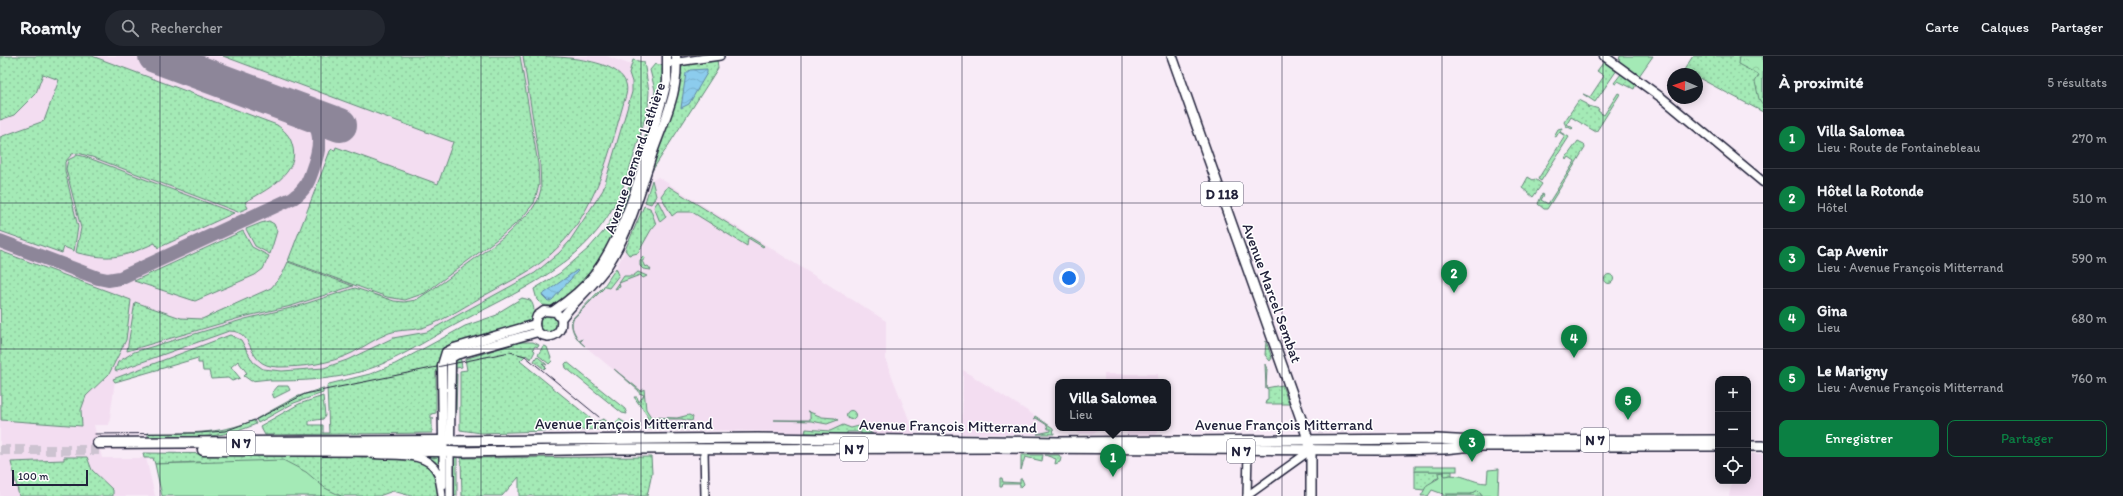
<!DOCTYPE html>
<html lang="fr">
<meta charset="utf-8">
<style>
:root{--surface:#171b24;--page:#242831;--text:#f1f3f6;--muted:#9ea1a6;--line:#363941;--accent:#0b8043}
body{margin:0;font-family:Itim,sans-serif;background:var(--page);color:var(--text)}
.controls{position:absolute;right:12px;bottom:12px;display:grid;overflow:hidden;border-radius:8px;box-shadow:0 2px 10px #0003}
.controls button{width:36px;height:36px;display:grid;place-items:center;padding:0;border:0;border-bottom:1px solid var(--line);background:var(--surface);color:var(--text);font:20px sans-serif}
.compass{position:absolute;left:1667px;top:12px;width:36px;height:36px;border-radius:50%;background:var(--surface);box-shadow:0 2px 10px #0003;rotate:272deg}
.scale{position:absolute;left:12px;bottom:10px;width:76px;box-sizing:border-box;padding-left:4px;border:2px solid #22223b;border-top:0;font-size:11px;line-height:14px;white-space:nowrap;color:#22223b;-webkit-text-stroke:3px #fff;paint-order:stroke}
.you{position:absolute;left:1069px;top:222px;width:14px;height:14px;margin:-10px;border:3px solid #fff;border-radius:50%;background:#1a73e8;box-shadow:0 0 0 6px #1a73e833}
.badge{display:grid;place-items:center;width:26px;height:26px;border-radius:50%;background:var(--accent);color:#fff;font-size:13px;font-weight:700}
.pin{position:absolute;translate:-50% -33px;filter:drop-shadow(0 1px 2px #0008)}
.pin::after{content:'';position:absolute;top:21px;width:14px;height:12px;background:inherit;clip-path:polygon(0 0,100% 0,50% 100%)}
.popup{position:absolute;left:1055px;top:323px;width:116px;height:52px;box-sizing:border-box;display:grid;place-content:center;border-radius:8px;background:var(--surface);filter:drop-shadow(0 1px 3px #0005);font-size:13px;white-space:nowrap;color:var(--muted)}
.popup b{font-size:15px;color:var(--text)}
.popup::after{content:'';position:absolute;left:50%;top:100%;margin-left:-8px;border:8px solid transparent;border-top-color:var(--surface)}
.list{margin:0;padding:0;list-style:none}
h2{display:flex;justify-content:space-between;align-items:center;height:52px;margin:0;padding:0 16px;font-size:17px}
h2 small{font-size:13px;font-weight:400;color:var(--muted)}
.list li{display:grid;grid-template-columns:26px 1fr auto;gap:12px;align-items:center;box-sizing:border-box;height:60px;padding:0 16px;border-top:1px solid var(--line)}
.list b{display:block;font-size:15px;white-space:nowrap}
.list p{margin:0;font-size:13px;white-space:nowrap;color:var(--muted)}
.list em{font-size:13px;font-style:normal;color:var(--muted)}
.actions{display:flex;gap:8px;padding:12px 16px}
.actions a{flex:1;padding:9px 0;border:1px solid var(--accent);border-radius:8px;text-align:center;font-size:14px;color:var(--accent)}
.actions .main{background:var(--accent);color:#fff}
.icon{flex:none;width:22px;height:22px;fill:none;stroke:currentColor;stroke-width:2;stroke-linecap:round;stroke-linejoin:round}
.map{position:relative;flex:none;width:1763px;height:440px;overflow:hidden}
header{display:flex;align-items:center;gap:24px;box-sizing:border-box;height:56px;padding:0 20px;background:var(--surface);border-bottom:1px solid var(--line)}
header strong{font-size:19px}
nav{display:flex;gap:22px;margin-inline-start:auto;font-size:14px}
.search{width:280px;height:36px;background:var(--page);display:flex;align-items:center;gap:10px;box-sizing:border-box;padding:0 14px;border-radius:22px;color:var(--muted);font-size:15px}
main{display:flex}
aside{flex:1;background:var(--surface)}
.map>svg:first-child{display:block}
</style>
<header>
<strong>Roamly</strong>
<div class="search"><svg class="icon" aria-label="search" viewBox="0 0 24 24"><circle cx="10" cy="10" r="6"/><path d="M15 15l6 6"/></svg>Rechercher</div>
<nav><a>Carte</a><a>Calques</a><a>Partager</a></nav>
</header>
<main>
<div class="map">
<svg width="1763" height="440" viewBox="0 0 1763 440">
<defs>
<pattern id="grass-dots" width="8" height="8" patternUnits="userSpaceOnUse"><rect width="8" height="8" fill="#a4eab6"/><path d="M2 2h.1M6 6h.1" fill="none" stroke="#8dc89d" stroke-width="1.8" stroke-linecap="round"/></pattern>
<pattern id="forest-crowns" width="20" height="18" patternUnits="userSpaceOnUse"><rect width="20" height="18" fill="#a4eab6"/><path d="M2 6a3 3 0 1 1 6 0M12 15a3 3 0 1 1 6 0" fill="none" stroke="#8dc89d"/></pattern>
<pattern id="water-waves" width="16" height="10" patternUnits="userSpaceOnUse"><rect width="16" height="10" fill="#8ccced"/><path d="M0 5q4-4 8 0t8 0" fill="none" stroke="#78afcc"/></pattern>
</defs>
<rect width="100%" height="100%" fill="#f8ebf7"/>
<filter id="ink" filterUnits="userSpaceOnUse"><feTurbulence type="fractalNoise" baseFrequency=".025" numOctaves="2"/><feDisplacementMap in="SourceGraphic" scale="8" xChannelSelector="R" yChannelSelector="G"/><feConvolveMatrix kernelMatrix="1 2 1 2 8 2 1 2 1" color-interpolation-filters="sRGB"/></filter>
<g filter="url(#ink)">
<g fill="#f3ddf1">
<polygon points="0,0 606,0 640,12 616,142 557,206 441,272 334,317 253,320 238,286 115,324 109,369 94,369 102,402 146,402 155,440 0,440"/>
<polygon points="658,121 886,265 886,305 915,379 704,374 648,361 645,340 580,286 573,276 571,268 574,259 604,230 616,212 632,181 653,124"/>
<polygon points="963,314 1054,372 1054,378 962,378"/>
<rect x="1104" y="318" width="54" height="8"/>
<polygon points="1071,372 1097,372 1097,375 1094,378 1079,378"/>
<polygon points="1127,372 1158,372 1158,376 1156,379 1127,379"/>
<polygon points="1748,398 1763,398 1763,440 1729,440 1732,425 1748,425"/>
</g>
<g fill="url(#grass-dots)" stroke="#638678">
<path d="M 0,0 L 92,0 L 277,69 C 284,74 290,80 292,88 C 302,117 265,135 245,146 L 248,152 L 238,156 L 92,101 L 78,97 L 72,98 L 65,106 L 65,115 L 78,171 L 74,195 L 64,191 L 62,197 L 0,175 L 0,81 L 44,65 L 59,24 L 43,18 L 36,37 L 14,59 L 0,64 Z"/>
<polygon points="223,0 520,0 538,108 539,129 534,147 520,164 501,180 425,237 405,244 387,241 288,205 330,95 332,93 335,94 336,91 438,128 453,86"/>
<path d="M 523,0 C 549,0 636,0 626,39 C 609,96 597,157 551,198 C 533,215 510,225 489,237 C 468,248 447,263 425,271 C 414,275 401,273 389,277 C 376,282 364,291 352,297 C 329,308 304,311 278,311 C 243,310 258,275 229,275 L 117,315 L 115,314 L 118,306 L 134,296 L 245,263 L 295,251 L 355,232 L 394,245 L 404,246 L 416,244 L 445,225 L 505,180 L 531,155 L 538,144 L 541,133 L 540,108 Z"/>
<polygon points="1693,0 1763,0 1763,56 1697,21 1697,18 1692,18 1684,14"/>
<polygon points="717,3 718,12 650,118 636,160 624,188 680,13 686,8"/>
<path d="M 633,4 L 644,6 L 649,35 L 648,52 C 635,94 626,139 598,174 C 562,219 504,242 455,269 C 425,285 396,305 363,315 C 332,324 302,325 270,325 L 270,323 L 251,325 L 244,320 L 247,317 L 238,305 L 231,311 L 240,322 L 232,325 L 228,322 L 211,323 L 209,315 L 203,315 L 202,307 L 198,307 L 198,302 L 115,326 L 113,323 L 230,279 L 241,284 L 253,306 L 263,313 L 282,315 L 324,312 L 347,304 L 393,282 L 427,276 L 535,217 L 559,197 L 569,186 L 603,134 L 632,36 L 632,26 L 629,17 Z"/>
<polygon points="1606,6 1617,14 1595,46 1583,38 1590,41 1604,20 1597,15 1603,7"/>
<path d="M 655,8 L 661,9 L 664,12 C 661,43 651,71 642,101 C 629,141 618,184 591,218 C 581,231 567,240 555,250 L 542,249 L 537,244 L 534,233 L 560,217 L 589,192 L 604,175 L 623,145 L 632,122 L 654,52 L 655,34 L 650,14 Z"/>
<polygon points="1621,18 1636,28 1634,33 1618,25 1616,28 1614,27"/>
<polygon points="1618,37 1620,38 1596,76 1571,61 1567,68 1573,72 1572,73 1566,70 1564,66 1579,44 1587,48 1588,52 1589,50 1599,53 1598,55 1604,59"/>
<polygon points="1562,72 1560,76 1569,81 1541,125 1538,123 1565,80 1559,76 1556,81 1554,80 1558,73"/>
<polygon points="1578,85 1584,88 1585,92 1547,153 1544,153 1538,148 1542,138 1544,139 1541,144 1548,148 1575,105 1569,101 1567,104 1565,103"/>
<path d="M 78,99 L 86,101 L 234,157 L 158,192 L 155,187 C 123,201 113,205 78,197 L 76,196 L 81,172 L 66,113 L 68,104 Z"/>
<polygon points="1528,121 1533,124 1535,123 1542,128 1533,141 1522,132"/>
<polygon points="652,124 656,140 651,148 645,146"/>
<polygon points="668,130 764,190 763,191 748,182 747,190 692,156 677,156 672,160 661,140"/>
<polygon points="658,145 666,161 660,166 654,151"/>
<polygon points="644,150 650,152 656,168 651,174 638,197 629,199 625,194"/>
<polygon points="269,165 274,168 277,175 270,198 255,190 246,173 261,167"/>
<polygon points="243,175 252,191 269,200 263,213 255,219 195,245 134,225"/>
<polygon points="0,195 131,244 126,284 109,318 86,340 81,354 82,370 1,364"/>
<polygon points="644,200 645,203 642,205 645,211 648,210 651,214 643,213 640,210 640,204"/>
<polygon points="288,206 353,230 291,250 243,261 127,295 135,246 181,262 202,263 271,232 282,219"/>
<path d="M 616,212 L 619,219 L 609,232 L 605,231 L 573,263 C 570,272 575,277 579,285 L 583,283 L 580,286 L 585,290 C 576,283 570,274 572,263 L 604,230 Z"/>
<polygon points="638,216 647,220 643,222 640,219 619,227 620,231 615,233 624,220 633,220"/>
<circle cx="1609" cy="223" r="4.5"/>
<path d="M 522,242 L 530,244 C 536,251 535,261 527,267 L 452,290 L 440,316 L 436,316 L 436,357 L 431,358 L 431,362 L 434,362 L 432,362 L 432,377 L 265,379 L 260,370 L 299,348 L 323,340 L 325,360 L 323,363 L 309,365 L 309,369 L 323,369 L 323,377 L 329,377 L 327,331 L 329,328 L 370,318 L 395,308 L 465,270 L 497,259 L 499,256 Z"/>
<circle cx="548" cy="268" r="9"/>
<polygon points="1266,285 1272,302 1270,305 1265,299"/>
<polygon points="520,286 533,286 539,289 538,291 535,290 533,293 535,295 531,303 526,299 520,305 595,366 604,363 611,369 611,373 481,377 460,374 460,315 467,314 465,303"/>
<polygon points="543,290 547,291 552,305 549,308 538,299"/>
<polygon points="460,300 462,311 456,312 456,316 452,316 452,306"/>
<polygon points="537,300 547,309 542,307 546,311 544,313 534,305"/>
<polygon points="567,306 625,353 627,358 622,357 566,312 565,308"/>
<polygon points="1265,308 1267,313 1266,332 1282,329 1289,348 1265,348 1266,345 1268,344 1268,333 1266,332"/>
<polygon points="614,313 641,335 644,333 646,353 651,361 677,362 689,359 693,361 692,365 681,363 647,363 647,359 634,341 637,341 639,346 644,339 639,337 639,335"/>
<polygon points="452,318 457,318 456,359 455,361"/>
<polygon points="278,330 288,330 290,334 274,342 272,337"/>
<polygon points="323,332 323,337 294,347 258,367 256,363 296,341"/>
<circle cx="851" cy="359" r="4.5"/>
<polygon points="807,355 822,361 835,362 838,364 827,368 811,365 774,364 810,364 810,356"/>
<polygon points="1035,360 1053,372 1054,378 1037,378 1051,375 1051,373 1048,373 1047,369 1036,362 1034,363"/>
<polygon points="619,363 627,368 625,372 614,372 614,369"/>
<path d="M 254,364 L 256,368 C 222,384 185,381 148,382 L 148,377 C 184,377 219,379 254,364 Z"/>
<polygon points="647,369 677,369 689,372 647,372"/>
<polygon points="843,369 851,372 859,370 873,378 861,378 861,376 847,376 847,378 805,377 806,373 830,375"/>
<polygon points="556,388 556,390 453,391 455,389"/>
<path d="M 143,397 L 330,399 L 414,404 C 436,410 435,421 439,440 L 411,440 L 393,435 L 379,440 L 308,440 L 200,406 L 155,408 L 153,402 L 144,402 Z"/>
<polygon points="402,399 440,399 442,430 436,411"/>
<polygon points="457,399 457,440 453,440 453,402"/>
<polygon points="1021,399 1043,399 1042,405 1025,401 1021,414"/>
<polygon points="1045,399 1059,399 1061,402 1060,406 1055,408 1056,403"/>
<polygon points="64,401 87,401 92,414 113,434 113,440 19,440 11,406 64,404"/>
<polygon points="651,401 652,417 647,440 519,440 519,421 502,440 462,440 461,402"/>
<polygon points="1415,415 1452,415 1452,419 1435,423 1424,434 1415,433"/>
<polygon points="1000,422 1002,422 1003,426 1020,427 1020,423 1022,423 1024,428 1020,432 1020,428 1003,428 1002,431 1000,431"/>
<polygon points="1478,434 1482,440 1446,440 1446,438 1471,438"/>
</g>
<polygon fill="url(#forest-crowns)" stroke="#638678" points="1739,0 1763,0 1763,49 1759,43 1755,26 1759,19 1738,8"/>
<g fill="#a4eab6" stroke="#638678">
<polygon points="1620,0 1653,0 1639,20 1619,5"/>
<polygon points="283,404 306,416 325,432 341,440 162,440 155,408"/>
<rect x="1415" y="410" width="42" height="5"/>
<path d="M 1499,413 L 1498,440 L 1482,440 L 1478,434 L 1471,438 L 1446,438 L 1446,440 L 1443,440 L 1443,438 L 1432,434 L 1428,440 L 1421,440 L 1427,429 L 1439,422 L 1438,417 L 1444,416 L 1444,420 C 1463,416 1471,427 1487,427 L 1488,414 Z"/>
</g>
<g fill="url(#water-waves)" stroke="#6288a6">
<polygon points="707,13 707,17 689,48 681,52 686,17 690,14"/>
<polygon points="577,214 578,215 552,244 548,245 542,239"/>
</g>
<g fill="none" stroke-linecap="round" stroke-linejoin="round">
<path stroke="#8d8699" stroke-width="14" d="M 0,185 L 98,222 L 108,224 L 120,222 L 293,142 C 304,135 308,127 312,115 C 322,88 325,69 297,53"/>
<polyline stroke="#8d8699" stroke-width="34" points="155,0 340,69"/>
<polyline stroke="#cdc3d1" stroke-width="10" stroke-dasharray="10 5" stroke-linecap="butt" points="0,394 99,394"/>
<defs>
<g id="tertiary">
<polyline points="671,7 720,0"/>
<polyline points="704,394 705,440"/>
<polyline points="443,395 443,429"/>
<polyline points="450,395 450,440"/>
<path d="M 371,398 C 390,401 427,394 437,416 C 440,423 441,432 442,440"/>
<polyline points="1247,440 1311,394"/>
<polyline points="1247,440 1248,395"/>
</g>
<g id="secondary">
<polyline points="1604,0 1662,42 1763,126"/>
<path d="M 553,255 C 568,245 583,233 594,219 C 631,168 645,100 663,41 L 667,25 L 667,0"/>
<path d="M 561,263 L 556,256 L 544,255 L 537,260 C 526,284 565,289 561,263 C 575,244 595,229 608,209 C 630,175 640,136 652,99 C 663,66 680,36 676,0"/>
<polyline points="443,385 442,309 446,296 454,292 535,268"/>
<polyline points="450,385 451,302 456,299 538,276"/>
</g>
<g id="primary">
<polyline points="1172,0 1305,374 1311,394 1311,440"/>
<polyline points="1718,384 1473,385 1437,383 1058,386 758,382 443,385 443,395 459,396 616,393 997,392 1381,394 1444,393 1473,390 1718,390"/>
<polyline points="1748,390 1763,390"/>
</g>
<g id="trunk">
<polyline points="98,387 443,385"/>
<polyline points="203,394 443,395"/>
</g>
</defs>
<use href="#tertiary" stroke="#22223b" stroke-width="10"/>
<use href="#secondary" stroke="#22223b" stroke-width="11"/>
<use href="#primary" stroke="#22223b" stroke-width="12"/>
<use href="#trunk" stroke="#22223b" stroke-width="13"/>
<use href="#tertiary" stroke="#fff" stroke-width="7"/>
<use href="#secondary" stroke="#fff" stroke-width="8"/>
<use href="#primary" stroke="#fff" stroke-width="9"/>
<use href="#trunk" stroke="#fff" stroke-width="10"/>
<polyline stroke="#22223b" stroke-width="1" points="95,378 198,377 225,375 255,364 305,338 510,296 525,300 599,361"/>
</g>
</g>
<path fill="none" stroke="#22223b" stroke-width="1" stroke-opacity="0.55" d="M 160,0 L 160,440M 321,0 L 321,440M 481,0 L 481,440M 641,0 L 641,440M 801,0 L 801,440M 962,0 L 962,440M 1122,0 L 1122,440M 1282,0 L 1282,440M 1442,0 L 1442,440M 1603,0 L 1603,440M 0,147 L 1763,147M 0,293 L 1763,293"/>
<g text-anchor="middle" stroke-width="3" stroke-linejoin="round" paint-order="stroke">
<g fill="#fff" stroke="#646476" stroke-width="1">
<rect x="1201" y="126" width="42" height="24" rx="3"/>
<rect x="1581" y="372" width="28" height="24" rx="3"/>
<rect x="227" y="375" width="28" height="24" rx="3"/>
<rect x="840" y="381" width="28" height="24" rx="3"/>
<rect x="1227" y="383" width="28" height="24" rx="3"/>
</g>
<g font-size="14" font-weight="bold" fill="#22223b">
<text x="1222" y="143">D 118</text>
<text x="1595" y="389">N 7</text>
<text x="241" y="392">N 7</text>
<text x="854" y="398">N 7</text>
<text x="1241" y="400">N 7</text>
</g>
<g font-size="15" fill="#22223b" stroke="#fff">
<text transform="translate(635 102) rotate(-71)" y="5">Avenue Bernard Lathière</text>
<text transform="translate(1272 237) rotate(70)" y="5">Avenue Marcel Sembat</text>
<text x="624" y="373">Avenue François Mitterrand</text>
<text x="1284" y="374">Avenue François Mitterrand</text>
<text transform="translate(948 370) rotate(1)" y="5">Avenue François Mitterrand</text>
</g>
</g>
</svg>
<div class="controls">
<button>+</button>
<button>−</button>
<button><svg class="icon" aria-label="locate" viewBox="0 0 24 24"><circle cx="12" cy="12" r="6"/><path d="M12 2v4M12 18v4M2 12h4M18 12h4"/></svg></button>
</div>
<svg class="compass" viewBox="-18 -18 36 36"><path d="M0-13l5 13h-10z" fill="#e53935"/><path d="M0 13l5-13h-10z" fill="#9ea1a6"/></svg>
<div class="scale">100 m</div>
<div class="you"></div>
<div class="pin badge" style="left:1113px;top:421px">1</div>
<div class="popup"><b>Villa Salomea</b>Lieu</div>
<div class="pin badge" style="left:1454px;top:237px">2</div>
<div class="pin badge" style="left:1472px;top:406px">3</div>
<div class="pin badge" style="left:1574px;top:302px">4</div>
<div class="pin badge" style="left:1628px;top:364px">5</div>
</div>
<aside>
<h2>À proximité<small>5 résultats</small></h2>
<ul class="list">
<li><span class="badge">1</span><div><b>Villa Salomea</b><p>Lieu · Route de Fontainebleau</p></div><em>270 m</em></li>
<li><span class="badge">2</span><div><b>Hôtel la Rotonde</b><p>Hôtel</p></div><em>510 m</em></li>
<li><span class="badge">3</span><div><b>Cap Avenir</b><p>Lieu · Avenue François Mitterrand</p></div><em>590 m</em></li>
<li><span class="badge">4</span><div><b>Gina</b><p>Lieu</p></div><em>680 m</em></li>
<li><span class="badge">5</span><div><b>Le Marigny</b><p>Lieu · Avenue François Mitterrand</p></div><em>760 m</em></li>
</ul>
<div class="actions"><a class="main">Enregistrer</a><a>Partager</a></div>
</aside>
</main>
